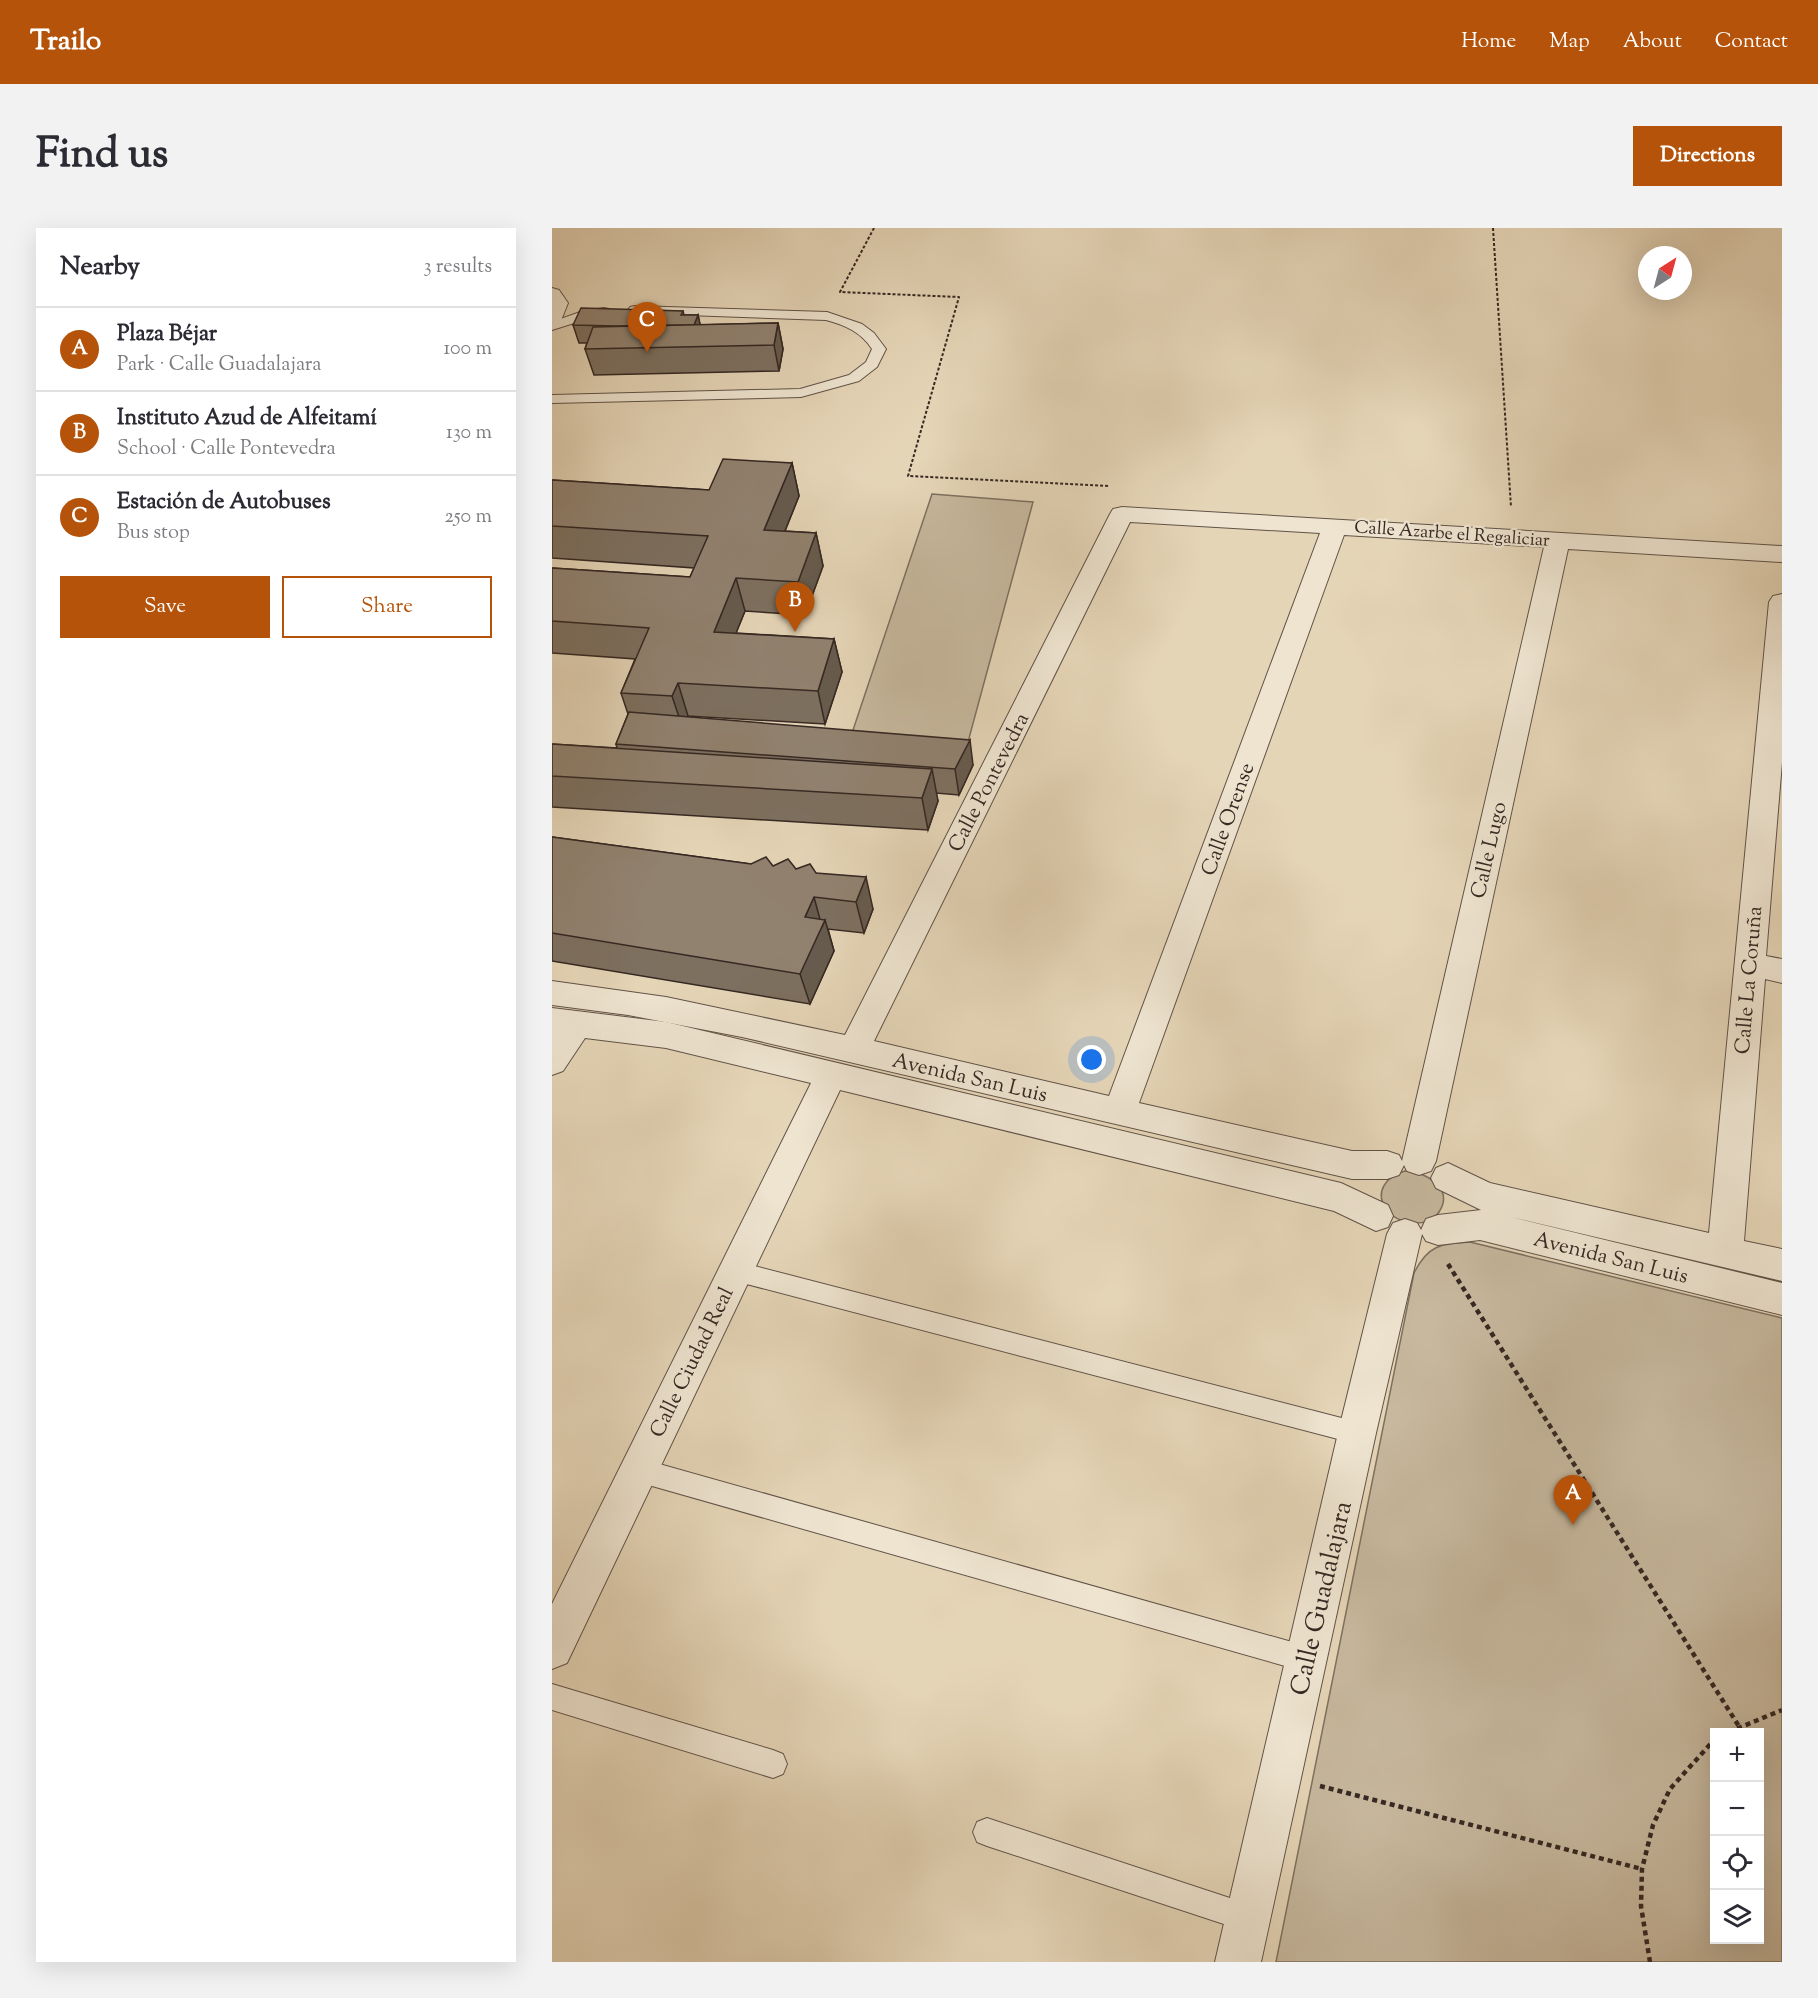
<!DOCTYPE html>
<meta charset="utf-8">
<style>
:root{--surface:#fff;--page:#f2f2f3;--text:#2b2b33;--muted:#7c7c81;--line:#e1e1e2;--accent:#b45309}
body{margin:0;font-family:"Sorts Mill Goudy",serif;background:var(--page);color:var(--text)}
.controls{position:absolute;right:18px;bottom:18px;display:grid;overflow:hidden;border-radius:0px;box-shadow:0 6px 24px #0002}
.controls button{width:54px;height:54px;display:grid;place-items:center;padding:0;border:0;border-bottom:2px solid var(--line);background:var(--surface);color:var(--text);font:30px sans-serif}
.compass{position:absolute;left:1086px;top:18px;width:54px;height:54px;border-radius:50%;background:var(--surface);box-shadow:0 6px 24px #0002;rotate:36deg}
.you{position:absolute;left:540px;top:832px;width:21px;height:21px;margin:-15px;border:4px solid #fff;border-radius:50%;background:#1a73e8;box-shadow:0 0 0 9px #1a73e833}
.badge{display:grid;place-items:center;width:39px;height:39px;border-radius:50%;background:var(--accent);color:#fff;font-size:20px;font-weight:700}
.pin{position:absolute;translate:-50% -50px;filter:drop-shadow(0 2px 3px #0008)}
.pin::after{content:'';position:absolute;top:32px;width:21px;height:18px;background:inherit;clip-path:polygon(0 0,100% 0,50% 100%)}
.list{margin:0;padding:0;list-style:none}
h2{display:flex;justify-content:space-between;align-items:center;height:78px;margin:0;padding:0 24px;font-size:26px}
h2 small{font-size:20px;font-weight:400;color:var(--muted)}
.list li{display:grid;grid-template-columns:39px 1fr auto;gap:18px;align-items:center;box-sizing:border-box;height:84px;padding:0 24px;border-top:2px solid var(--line)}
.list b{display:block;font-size:22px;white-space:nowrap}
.list p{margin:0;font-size:20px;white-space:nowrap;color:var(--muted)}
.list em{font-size:20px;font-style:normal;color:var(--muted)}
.actions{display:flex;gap:12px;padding:18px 24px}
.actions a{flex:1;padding:14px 0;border:2px solid var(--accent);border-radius:0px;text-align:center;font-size:21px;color:var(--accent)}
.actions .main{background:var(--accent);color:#fff}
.icon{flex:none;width:33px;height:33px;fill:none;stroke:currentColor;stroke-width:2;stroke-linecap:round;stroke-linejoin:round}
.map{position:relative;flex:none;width:1230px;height:1734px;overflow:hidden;border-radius:0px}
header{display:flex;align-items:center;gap:36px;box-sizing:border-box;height:84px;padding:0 30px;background:var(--accent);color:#fff}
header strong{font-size:28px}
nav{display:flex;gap:33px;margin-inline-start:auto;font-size:21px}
.intro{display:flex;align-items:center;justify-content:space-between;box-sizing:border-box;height:144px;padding:0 36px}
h1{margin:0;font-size:42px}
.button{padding:15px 27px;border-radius:0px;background:var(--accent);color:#fff;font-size:21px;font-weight:700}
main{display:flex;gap:36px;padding:0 36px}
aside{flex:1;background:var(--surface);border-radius:0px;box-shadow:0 6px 24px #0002}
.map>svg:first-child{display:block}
</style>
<header>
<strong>Trailo</strong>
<nav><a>Home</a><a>Map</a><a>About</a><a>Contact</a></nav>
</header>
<div class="intro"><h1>Find us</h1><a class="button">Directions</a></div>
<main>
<aside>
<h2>Nearby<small>3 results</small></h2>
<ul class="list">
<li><span class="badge">A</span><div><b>Plaza Béjar</b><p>Park · Calle Guadalajara</p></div><em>100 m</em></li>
<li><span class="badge">B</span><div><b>Instituto Azud de Alfeitamí</b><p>School · Calle Pontevedra</p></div><em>130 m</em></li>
<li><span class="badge">C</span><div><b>Estación de Autobuses</b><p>Bus stop</p></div><em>250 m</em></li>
</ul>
<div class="actions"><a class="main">Save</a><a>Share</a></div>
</aside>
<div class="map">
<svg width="1230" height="1734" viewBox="0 0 1230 1734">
<rect width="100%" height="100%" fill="#e5d5b7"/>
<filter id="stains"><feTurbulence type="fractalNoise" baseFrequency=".00333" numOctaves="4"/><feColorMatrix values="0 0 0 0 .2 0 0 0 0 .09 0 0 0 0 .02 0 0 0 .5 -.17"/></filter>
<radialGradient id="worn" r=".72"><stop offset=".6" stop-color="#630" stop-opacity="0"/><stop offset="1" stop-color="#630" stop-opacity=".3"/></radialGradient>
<g fill="#c7b89e" stroke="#7e7060" stroke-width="1.5" fill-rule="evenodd">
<polygon points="380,266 481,274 416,514 300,505"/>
<path d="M 853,943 C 872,943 903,960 887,984 C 876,1001 845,997 834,981 C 822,963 835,948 853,943 Z"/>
<path d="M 918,1014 L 1230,1090 L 1230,1734 L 724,1734 L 862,1045 C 876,1017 888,1016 918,1014 ZM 1162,1504 L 1208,1504 L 1208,1712 L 1162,1712 Z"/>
</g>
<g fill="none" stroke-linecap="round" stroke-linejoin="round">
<defs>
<g id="service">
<path d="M 83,78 L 275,84 L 310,96 L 322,105 L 334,121 L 325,139 L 307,153 L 249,169 L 0,175 L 0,167 L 248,161 L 297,147 L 314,134 L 320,121 C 309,104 293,97 274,92 L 78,85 L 76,82 L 78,79 Z"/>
<polygon points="52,80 57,81 59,84 57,87 38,90 0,102 0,94 31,83"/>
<polygon points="183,1033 805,1194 814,1197 817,1205 814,1213 805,1216 183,1053 175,1050 172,1043 175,1036"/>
<polygon points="86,1230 754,1418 763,1422 767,1431 763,1440 754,1444 86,1254 77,1250 74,1242 77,1234"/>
<polygon points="0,1456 221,1522 231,1526 235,1536 231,1546 221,1550 0,1482"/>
<polygon points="435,1590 696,1676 706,1680 710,1690 706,1700 696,1704 435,1618 425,1614 421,1604 425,1594"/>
</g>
<g id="minor">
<polygon points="0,60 7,62 16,75 8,95 0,96"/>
<path d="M 570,279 L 1230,318 L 1230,334 L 1016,321 L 884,933 L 879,943 L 867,947 L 855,943 L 852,937 L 847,947 L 835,951 L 800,951 L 190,809 L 76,787 L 0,777 L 0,753 L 114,769 L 293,807 L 558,286 L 561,281 ZM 578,294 L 768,305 L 557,868 L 322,813 ZM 792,307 L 992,319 L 850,933 L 847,927 L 835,923 L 800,923 L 587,875 Z"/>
<polygon points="1230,366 1230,534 1214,728 1230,731 1230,755 1213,751 1192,1013 1230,1021 1230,1053 959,989 1230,1055 1230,1087 928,1012 886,1017 874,1013 870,1006 824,1205 709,1734 663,1734 786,1205 835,1006 841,995 853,991 865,995 869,1002 874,991 886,987 929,982 884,960 879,950 884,940 896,935 938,955 1157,1005 1217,374 1221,368"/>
<polygon points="0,780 114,794 789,955 836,977 841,988 836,999 824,1003 782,983 288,862 15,1435 0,1441 0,1376 259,855 114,820 33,810 11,843 0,847"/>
</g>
</defs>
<use href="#service" stroke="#615348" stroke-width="2"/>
<use href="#minor" stroke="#615348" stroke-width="2"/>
<g stroke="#352823" stroke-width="2" stroke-dasharray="3 2" stroke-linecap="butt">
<polyline points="322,0 288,64 407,69 356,248 558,258"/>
<polyline points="941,0 959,279"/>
</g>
<g stroke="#352823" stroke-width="4.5" stroke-dasharray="5 4" stroke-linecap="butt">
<polyline points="896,1036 1188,1500"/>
<polyline points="1177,1504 1230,1482"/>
<polyline points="768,1558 1090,1641"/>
<polyline points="1098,1734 1089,1678 1090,1641 1101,1597 1118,1561 1162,1512"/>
</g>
<use href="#service" fill="#eee4d0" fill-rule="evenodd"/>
<use href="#minor" fill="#eee4d0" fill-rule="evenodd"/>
</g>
<g fill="#7d7060" stroke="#352823" stroke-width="1.5">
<polygon points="131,83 132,87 146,87 148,97 226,95 231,121 227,143 42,147 33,121 35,115 27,115 21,97"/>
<polygon points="240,235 247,268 233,303 264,305 271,338 253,387 193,383 184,405 282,411 290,444 273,496 136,488 136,489 421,537 407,567 384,565 386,573 376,602 0,579 0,516 65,520 64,516 76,486 69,465 83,431 0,425 0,340 138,349 142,340 0,330 0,252 157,262"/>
<polygon points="0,609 199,636 221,638 264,645 321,681 312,705 276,701 282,723 258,776 0,733"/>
</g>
<g fill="#665b4e" stroke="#352823" stroke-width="1.5">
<polygon points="146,87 150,105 142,97"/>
<polygon points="226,95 231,121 227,143 222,117"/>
<polygon points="240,235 247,268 220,335 212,302"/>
<polygon points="264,305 271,338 253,387 246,354"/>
<polygon points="184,350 193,383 171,437 162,404"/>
<polygon points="282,411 290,444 273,496 266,463"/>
<polygon points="126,455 136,488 131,501 120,468"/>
<polygon points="418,512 421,537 407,567 403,541"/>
<polygon points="380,541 386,573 376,602 370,570"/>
<polygon points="314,649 321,681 312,705 304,674"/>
<polygon points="262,669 270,699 273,692 282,723 258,776 248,746 253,689"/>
</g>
<g fill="#918270" stroke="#352823" stroke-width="1.5">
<polygon points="29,80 131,83 129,87 146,87 142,97 64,98 21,97"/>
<polygon points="226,95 222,117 33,121 41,99"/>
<polygon points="171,231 240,235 212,302 264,305 246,354 184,350 162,404 282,411 266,463 126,455 120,468 69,465 97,400 0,393 0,340 138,349 156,308 0,298 0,252 157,262"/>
<polygon points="77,484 418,512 403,541 64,516"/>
<polygon points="0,516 380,541 370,570 0,548"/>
<polygon points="0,609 199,636 214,629 221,638 236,631 244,641 258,636 264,645 314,649 304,674 262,669 253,689 273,692 248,746 0,705"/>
</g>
<g text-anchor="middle" stroke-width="4.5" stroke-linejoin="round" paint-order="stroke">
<g font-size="18" fill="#352823" stroke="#eee4d0">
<text transform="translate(900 305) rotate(4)" y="6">Calle Azarbe el Regaliciar</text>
</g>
<g font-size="21" fill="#352823" stroke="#eee4d0">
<text transform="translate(436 554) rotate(-63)" y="7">Calle Pontevedra</text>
<text transform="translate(675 591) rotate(-70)" y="7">Calle Orense</text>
<text transform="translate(936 622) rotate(-77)" y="7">Calle Lugo</text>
<text transform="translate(1196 752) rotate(-85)" y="7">Calle La Coruña</text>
<text transform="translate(418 849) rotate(13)" y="7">Avenida San Luis</text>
<text transform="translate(1059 1029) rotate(14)" y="7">Avenida San Luis</text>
<text transform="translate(139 1134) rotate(-64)" y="7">Calle Ciudad Real</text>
</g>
<g font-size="26" fill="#352823" stroke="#eee4d0">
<text transform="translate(768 1370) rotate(-77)" y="9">Calle Guadalajara</text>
</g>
</g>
<rect width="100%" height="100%" filter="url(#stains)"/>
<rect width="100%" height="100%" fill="url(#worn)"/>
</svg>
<div class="controls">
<button>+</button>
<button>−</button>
<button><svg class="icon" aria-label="locate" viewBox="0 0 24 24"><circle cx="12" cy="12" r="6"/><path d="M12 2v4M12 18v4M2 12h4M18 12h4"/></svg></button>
<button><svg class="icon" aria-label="layers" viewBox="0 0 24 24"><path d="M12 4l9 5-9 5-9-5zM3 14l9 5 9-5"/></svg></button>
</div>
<svg class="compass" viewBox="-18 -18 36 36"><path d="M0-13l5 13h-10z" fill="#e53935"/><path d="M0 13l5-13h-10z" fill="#7c7c81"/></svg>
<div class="you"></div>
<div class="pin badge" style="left:1021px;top:1297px">A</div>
<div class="pin badge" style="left:243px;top:404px">B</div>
<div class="pin badge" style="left:95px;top:124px">C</div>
</div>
</main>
